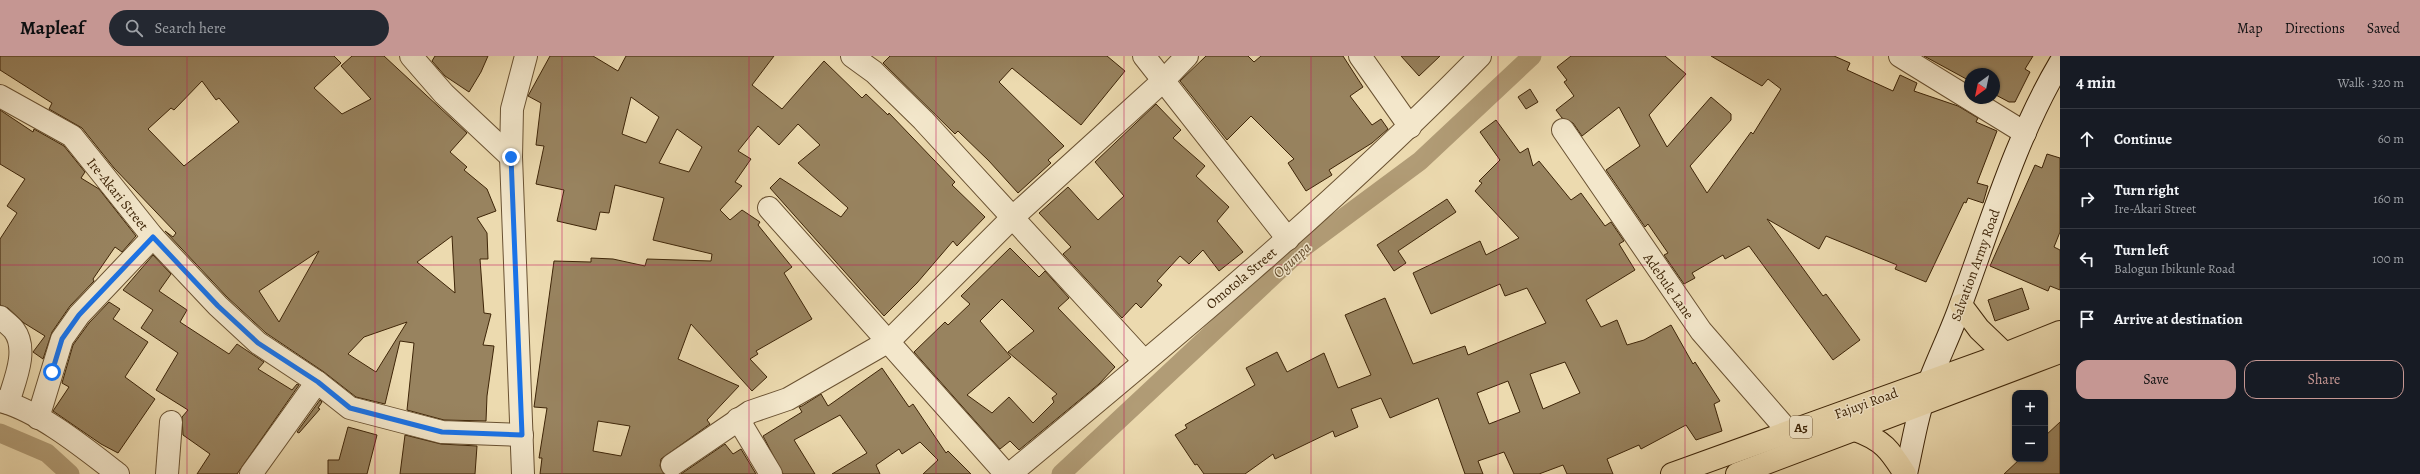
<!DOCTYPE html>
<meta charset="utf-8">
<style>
:root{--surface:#171b24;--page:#242831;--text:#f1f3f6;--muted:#9ea1a6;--line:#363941;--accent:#c59692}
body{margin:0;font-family:Alegreya,serif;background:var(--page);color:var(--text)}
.controls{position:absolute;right:12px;bottom:12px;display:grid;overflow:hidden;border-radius:8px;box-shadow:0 1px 3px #0004}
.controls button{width:36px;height:36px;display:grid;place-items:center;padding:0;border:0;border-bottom:1px solid var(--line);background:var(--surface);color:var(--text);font:20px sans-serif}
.compass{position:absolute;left:1964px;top:12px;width:36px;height:36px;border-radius:50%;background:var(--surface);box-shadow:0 1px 3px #0004;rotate:213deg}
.stop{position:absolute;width:12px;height:12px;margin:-9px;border:3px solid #1a73e8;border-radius:50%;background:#fff}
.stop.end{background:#1a73e8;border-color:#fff;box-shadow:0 1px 4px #0008}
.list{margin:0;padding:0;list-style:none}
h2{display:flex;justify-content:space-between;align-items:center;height:52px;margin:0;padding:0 16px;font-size:17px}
h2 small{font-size:13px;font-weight:400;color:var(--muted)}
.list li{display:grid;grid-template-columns:26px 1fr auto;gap:12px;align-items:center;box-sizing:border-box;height:60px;padding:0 16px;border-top:1px solid var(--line)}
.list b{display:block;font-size:15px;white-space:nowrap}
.list p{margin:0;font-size:13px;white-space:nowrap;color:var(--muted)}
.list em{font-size:13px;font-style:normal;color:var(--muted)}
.actions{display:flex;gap:8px;padding:12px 16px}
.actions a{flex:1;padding:9px 0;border:1px solid var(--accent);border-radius:12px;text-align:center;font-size:14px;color:var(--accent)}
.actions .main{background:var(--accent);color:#111}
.icon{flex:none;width:22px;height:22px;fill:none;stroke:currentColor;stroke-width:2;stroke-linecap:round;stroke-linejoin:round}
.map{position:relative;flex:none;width:2060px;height:418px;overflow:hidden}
header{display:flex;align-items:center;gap:24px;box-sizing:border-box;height:56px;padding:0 20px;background:var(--accent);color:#111}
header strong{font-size:19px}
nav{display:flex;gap:22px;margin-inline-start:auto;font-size:14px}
.search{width:280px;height:36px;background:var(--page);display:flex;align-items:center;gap:10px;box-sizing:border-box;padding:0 14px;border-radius:22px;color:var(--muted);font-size:15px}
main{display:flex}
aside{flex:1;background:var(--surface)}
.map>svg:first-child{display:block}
</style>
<header>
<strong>Mapleaf</strong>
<div class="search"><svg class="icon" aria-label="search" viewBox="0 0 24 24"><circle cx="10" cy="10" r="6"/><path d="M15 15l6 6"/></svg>Search here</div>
<nav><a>Map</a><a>Directions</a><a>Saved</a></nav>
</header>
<main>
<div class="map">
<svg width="2060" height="418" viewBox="0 0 2060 418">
<rect width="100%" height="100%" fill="#ecdaaf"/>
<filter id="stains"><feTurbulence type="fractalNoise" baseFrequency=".005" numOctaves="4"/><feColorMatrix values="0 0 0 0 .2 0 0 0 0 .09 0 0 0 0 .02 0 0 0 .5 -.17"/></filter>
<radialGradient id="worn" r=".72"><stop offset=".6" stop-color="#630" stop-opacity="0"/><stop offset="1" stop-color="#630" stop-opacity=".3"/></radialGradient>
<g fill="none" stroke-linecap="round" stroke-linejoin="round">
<g stroke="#b19c76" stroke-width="19">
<polyline points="0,377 47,397 70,418"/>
<polyline points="1061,418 1304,191 1420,105 1532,0"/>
</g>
</g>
<g fill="#98835f" stroke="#3e2508" fill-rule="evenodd">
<path d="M 0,0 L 334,0 L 341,7 L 314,32 L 342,58 L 371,43 L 341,10 L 352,0 L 384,0 L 467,77 L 450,96 L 467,111 L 464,114 L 487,133 L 496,155 L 477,162 L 487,177 L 488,203 L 480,203 L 484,257 L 491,258 L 483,289 L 494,290 L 487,340 L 486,365 L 444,364 L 407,354 L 414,287 L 400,285 L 385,348 L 356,341 L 324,316 L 266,277 L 227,241 L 165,175 L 173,181 L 176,177 L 114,112 L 82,72 L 49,53 L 52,47 L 0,14 ZM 202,25 L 216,44 L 219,42 L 239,66 L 184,110 L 148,73 L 171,52 L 174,54 ZM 452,180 L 455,237 L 417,206 ZM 319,195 L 279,266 L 259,235 ZM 407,266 L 376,316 L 348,298 L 364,281 Z"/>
<polygon points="435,0 488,0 481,16 469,36 445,20 432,5"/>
<path d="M 550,0 L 593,0 L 618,15 L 626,0 L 774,0 L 752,29 L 782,53 L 824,5 L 862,42 L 866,38 L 888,59 L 889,57 L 955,126 L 952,129 L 985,161 L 957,190 L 953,185 L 917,227 L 884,260 L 770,132 L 780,122 L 841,161 L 848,152 L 798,107 L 820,89 L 798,68 L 779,89 L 758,70 L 738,95 L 751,103 L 735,126 L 742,130 L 720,154 L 730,164 L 742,154 L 760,166 L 758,169 L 792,211 L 784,217 L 812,263 L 756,295 L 758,298 L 750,303 L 767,321 L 752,335 L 691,268 L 678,303 L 739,330 L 707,364 L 710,368 L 661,403 L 660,410 L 664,418 L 540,418 L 542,402 L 539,402 L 547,352 L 534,351 L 554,205 L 591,206 L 591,202 L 613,203 L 645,210 L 647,203 L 711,205 L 712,198 L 653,184 L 664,142 L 615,129 L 609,157 L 600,156 L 596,174 L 557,165 L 564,134 L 536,128 L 544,90 L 536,89 L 541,47 L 528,40 ZM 631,41 L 659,61 L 646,87 L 622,78 ZM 677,73 L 702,91 L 689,116 L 659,107 ZM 598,365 L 630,370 L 621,400 L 593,395 Z"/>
<polygon points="890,0 1107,0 1125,15 1081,69 1012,12 999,26 1064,90 1048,104 1051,107 1018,137 989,105 958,75 955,78 883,7"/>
<polygon points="1206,0 1248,0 1254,6 1261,0 1343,0 1363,31 1350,40 1372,69 1381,63 1388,73 1372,87 1329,114 1332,119 1306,135 1288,107 1294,103 1251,60 1227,84 1180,25"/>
<polygon points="1401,0 1440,0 1419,20"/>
<polygon points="1571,0 1665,0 1686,18 1649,59 1667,91 1711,41 1731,58 1731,64 1690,110 1707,137 1751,76 1753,78 1781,33 1768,23 1762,30 1711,0 1834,0 1850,7 1847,14 1893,35 1900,19 1917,27 1914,35 1958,50 1978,62 1976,66 1997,75 1977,127 1988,130 1983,147 1968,142 1966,147 1964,146 1926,226 1895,213 1897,209 1826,180 1819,193 1767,163 1823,240 1826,238 1860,284 1833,304 1749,190 1725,203 1723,199 1692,217 1695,222 1684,228 1664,199 1668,197 1648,168 1645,171 1606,114 1640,90 1619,51 1582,80 1573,67 1562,62 1556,54 1574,40 1564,26 1567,24 1557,11"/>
<polygon points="1924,0 2033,0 2025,13 2030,16 2015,46 2009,46 1994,38 1994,18 1970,18 1970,25"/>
<polygon points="1530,33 1538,46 1526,53 1518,41"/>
<polygon points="1156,48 1181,74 1173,82 1205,110 1196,120 1229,151 1217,165 1243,196 1219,215 1203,194 1189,208 1180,200 1157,225 1162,229 1141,252 1136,247 1122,262 1063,198 1071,191 1039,157 1068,131 1098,164 1124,140 1095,106"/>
<polygon points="0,54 33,76 34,73 64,90 85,116 81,122 99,133 136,180 122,196 115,191 93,223 94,225 70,250 52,276 43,303 33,296 45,280 24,267 8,252 0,249 0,183 17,157 7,150 25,123 0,108"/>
<path d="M 1496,64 L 1520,97 L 1528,92 L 1533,110 L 1539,105 L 1571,144 L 1581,137 L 1605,170 L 1611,166 L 1624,185 L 1619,188 L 1635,214 L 1586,244 L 1601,271 L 1617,264 L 1627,289 L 1644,284 L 1671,269 L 1693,308 L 1695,306 L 1720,345 L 1714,348 L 1722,375 L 1696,384 L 1686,369 L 1641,393 L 1639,389 L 1607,403 L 1613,418 L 1567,418 L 1563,409 L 1539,418 L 1514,418 L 1504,396 L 1478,405 L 1483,418 L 1465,418 L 1438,342 L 1390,362 L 1381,342 L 1351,353 L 1358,371 L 1335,381 L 1333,375 L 1275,403 L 1273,398 L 1245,418 L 1204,418 L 1197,408 L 1195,409 L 1175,379 L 1187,372 L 1185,369 L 1255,329 L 1246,312 L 1277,296 L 1287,316 L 1324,297 L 1338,332 L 1371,319 L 1345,259 L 1385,242 L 1413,308 L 1465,290 L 1468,299 L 1546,267 L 1527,232 L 1505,240 L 1500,228 L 1431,258 L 1413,217 L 1480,185 L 1486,199 L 1519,182 L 1475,135 L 1482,127 L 1479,125 L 1500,104 L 1480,76 ZM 1565,306 L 1580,337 L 1543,353 L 1530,318 ZM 1508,325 L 1520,356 L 1489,368 L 1477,337 Z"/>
<polygon points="2047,98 2060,102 2060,176 2054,191 2060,194 2060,234 2050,230 2048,235 1990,210 2035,109 2042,112"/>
<polygon points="1447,143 1456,156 1398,195 1406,207 1394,215 1377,189"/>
<path d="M 1010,192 L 1039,221 L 1045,215 L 1069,242 L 1058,252 L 1115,311 L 1099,328 L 1019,394 L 1010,385 L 1000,393 L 914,296 L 945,266 L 948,269 L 970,248 L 961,240 ZM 1002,243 L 1034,275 L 1008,296 L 1057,338 L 1052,342 L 1054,346 L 1033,367 L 1009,341 L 992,357 L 967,339 L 1011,301 L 980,265 Z"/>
<polygon points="153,199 171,218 159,235 187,254 180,266 229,298 237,288 264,306 258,313 292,334 297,328 299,329 237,418 197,418 210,398 183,379 182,361 188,354 156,334 178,297 141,272 153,254 123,234"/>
<polygon points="2022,232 2029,253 1995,265 1988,244"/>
<polygon points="109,246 120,253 113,263 148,286 125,321 155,343 118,397 101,388 53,355 69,331 62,327 73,289 89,267"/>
<polygon points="882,312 909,351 913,348 946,397 948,395 971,418 923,418 938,404 920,386 902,398 899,393 876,409 880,418 832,418 867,397 840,359 794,384 815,418 783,418 763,380 802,356 799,351 802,350 821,338 828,350"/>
<polygon points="320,344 322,346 318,352 320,353 299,377 297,376"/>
<polygon points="2060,366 2060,418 2004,418 2020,403 2045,403 2045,380"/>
<polygon points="348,371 377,379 367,418 328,418 328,404 339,404"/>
<polygon points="405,379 441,388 477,390 475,418 400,418"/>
<polygon points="725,388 733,398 741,393 756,418 681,418"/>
</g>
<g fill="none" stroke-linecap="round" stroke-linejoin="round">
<defs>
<g id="minor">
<polyline points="411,0 444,38 511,101"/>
<polyline points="852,0 874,16 923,64 1144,305"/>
<polyline points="1144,0 1288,183"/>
<polyline points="1360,0 1410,71"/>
<polyline points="1900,0 2025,77"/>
<polyline points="0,40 72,80 153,181 218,250 258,287 317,326 350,352 442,376 522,379"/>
<polyline points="1563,74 1701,275 1788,375"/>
<polyline points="769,152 1006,418"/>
<path d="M 0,261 C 4,265 10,269 14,274 C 29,294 14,326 8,347"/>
<path d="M 0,345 C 38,354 87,394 118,418"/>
<polyline points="38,362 62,283 79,259 153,181"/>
<polyline points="738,363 771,418"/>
<polyline points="672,409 750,356 788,343 889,285 1013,161 1164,24 1187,0"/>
<polyline points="167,418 171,366"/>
<polyline points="251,418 317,326"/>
<path d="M 1010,418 C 1172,284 1333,150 1480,0"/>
</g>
<polyline id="tertiary" points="523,418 511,101 512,53 526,0"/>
<path id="secondary" d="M 1906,418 C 1913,386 1918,354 1930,324 C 1940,298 1952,274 1961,248 C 1991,167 2016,81 2060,7"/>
<g id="trunk">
<polyline points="1961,249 1979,273 2005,298"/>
<path d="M 1855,374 C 1883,384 1890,394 1905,418"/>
<polyline points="1672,418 2005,298 2060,276"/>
<polyline points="1737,418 2060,296"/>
</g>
</defs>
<use href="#minor" stroke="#6a5232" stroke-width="24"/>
<use href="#tertiary" stroke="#6a5232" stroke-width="24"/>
<use href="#secondary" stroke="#3e2508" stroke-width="24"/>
<use href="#trunk" stroke="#3e2508" stroke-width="24"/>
<use href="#minor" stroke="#f3e7cb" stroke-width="22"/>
<use href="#tertiary" stroke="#f3e7cb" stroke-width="22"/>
<use href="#secondary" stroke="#f3e7cb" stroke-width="22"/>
<use href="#trunk" stroke="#ecdaaf" stroke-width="22"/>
</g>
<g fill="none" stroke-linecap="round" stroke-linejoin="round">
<polyline stroke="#1a73e8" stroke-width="5" points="52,316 62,283 79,259 153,181 218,250 258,287 318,326 350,352 442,376 522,379 511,101"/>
</g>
<path fill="none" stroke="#c2185b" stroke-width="1" stroke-opacity="0.55" d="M 187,0 L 187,418M 375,0 L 375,418M 562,0 L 562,418M 749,0 L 749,418M 936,0 L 936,418M 1124,0 L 1124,418M 1311,0 L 1311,418M 1498,0 L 1498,418M 1685,0 L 1685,418M 1873,0 L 1873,418M 0,209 L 2060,209"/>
<g text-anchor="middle" stroke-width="3" stroke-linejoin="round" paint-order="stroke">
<rect fill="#f3e7cb" stroke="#745f42" stroke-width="1" x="1790" y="360" width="22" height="22" rx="3"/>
<g font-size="13" font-weight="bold" fill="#3e2508">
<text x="1801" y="376">A5</text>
</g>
<g font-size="14" fill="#3e2508" stroke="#f3e7cb">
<text transform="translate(118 138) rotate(51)" y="5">Ire-Akari Street</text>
<text transform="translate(1975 209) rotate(-70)" y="5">Salvation Army Road</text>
<text transform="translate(1241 222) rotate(-40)" y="5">Omotola Street</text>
<text transform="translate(1669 230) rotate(55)" y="5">Adebule Lane</text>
<text transform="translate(1866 347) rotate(-20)" y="5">Fajuyi Road</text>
</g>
<g font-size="15" font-style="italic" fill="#604929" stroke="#f3e7cb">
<text transform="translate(1292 204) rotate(-42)" y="5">Ogunpa</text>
</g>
</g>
<rect width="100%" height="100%" filter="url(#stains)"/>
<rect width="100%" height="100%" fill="url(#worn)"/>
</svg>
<div class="controls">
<button>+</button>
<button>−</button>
</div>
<svg class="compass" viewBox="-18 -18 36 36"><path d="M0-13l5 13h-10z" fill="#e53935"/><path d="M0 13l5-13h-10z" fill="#9ea1a6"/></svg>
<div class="stop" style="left:52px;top:316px"></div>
<div class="stop end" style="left:511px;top:101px"></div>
</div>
<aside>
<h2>4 min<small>Walk · 320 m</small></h2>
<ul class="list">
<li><svg class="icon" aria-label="ahead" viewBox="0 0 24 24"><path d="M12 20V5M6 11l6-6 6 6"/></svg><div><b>Continue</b></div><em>60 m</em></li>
<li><svg class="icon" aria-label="right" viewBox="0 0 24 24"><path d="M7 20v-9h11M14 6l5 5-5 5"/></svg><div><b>Turn right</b><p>Ire-Akari Street</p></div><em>160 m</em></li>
<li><svg class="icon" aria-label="left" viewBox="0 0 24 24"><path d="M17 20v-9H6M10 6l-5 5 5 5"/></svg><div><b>Turn left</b><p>Balogun Ibikunle Road</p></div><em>100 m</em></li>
<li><svg class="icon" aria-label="arrive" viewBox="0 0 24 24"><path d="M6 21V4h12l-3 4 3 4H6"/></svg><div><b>Arrive at destination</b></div></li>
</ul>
<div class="actions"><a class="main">Save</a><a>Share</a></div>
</aside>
</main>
